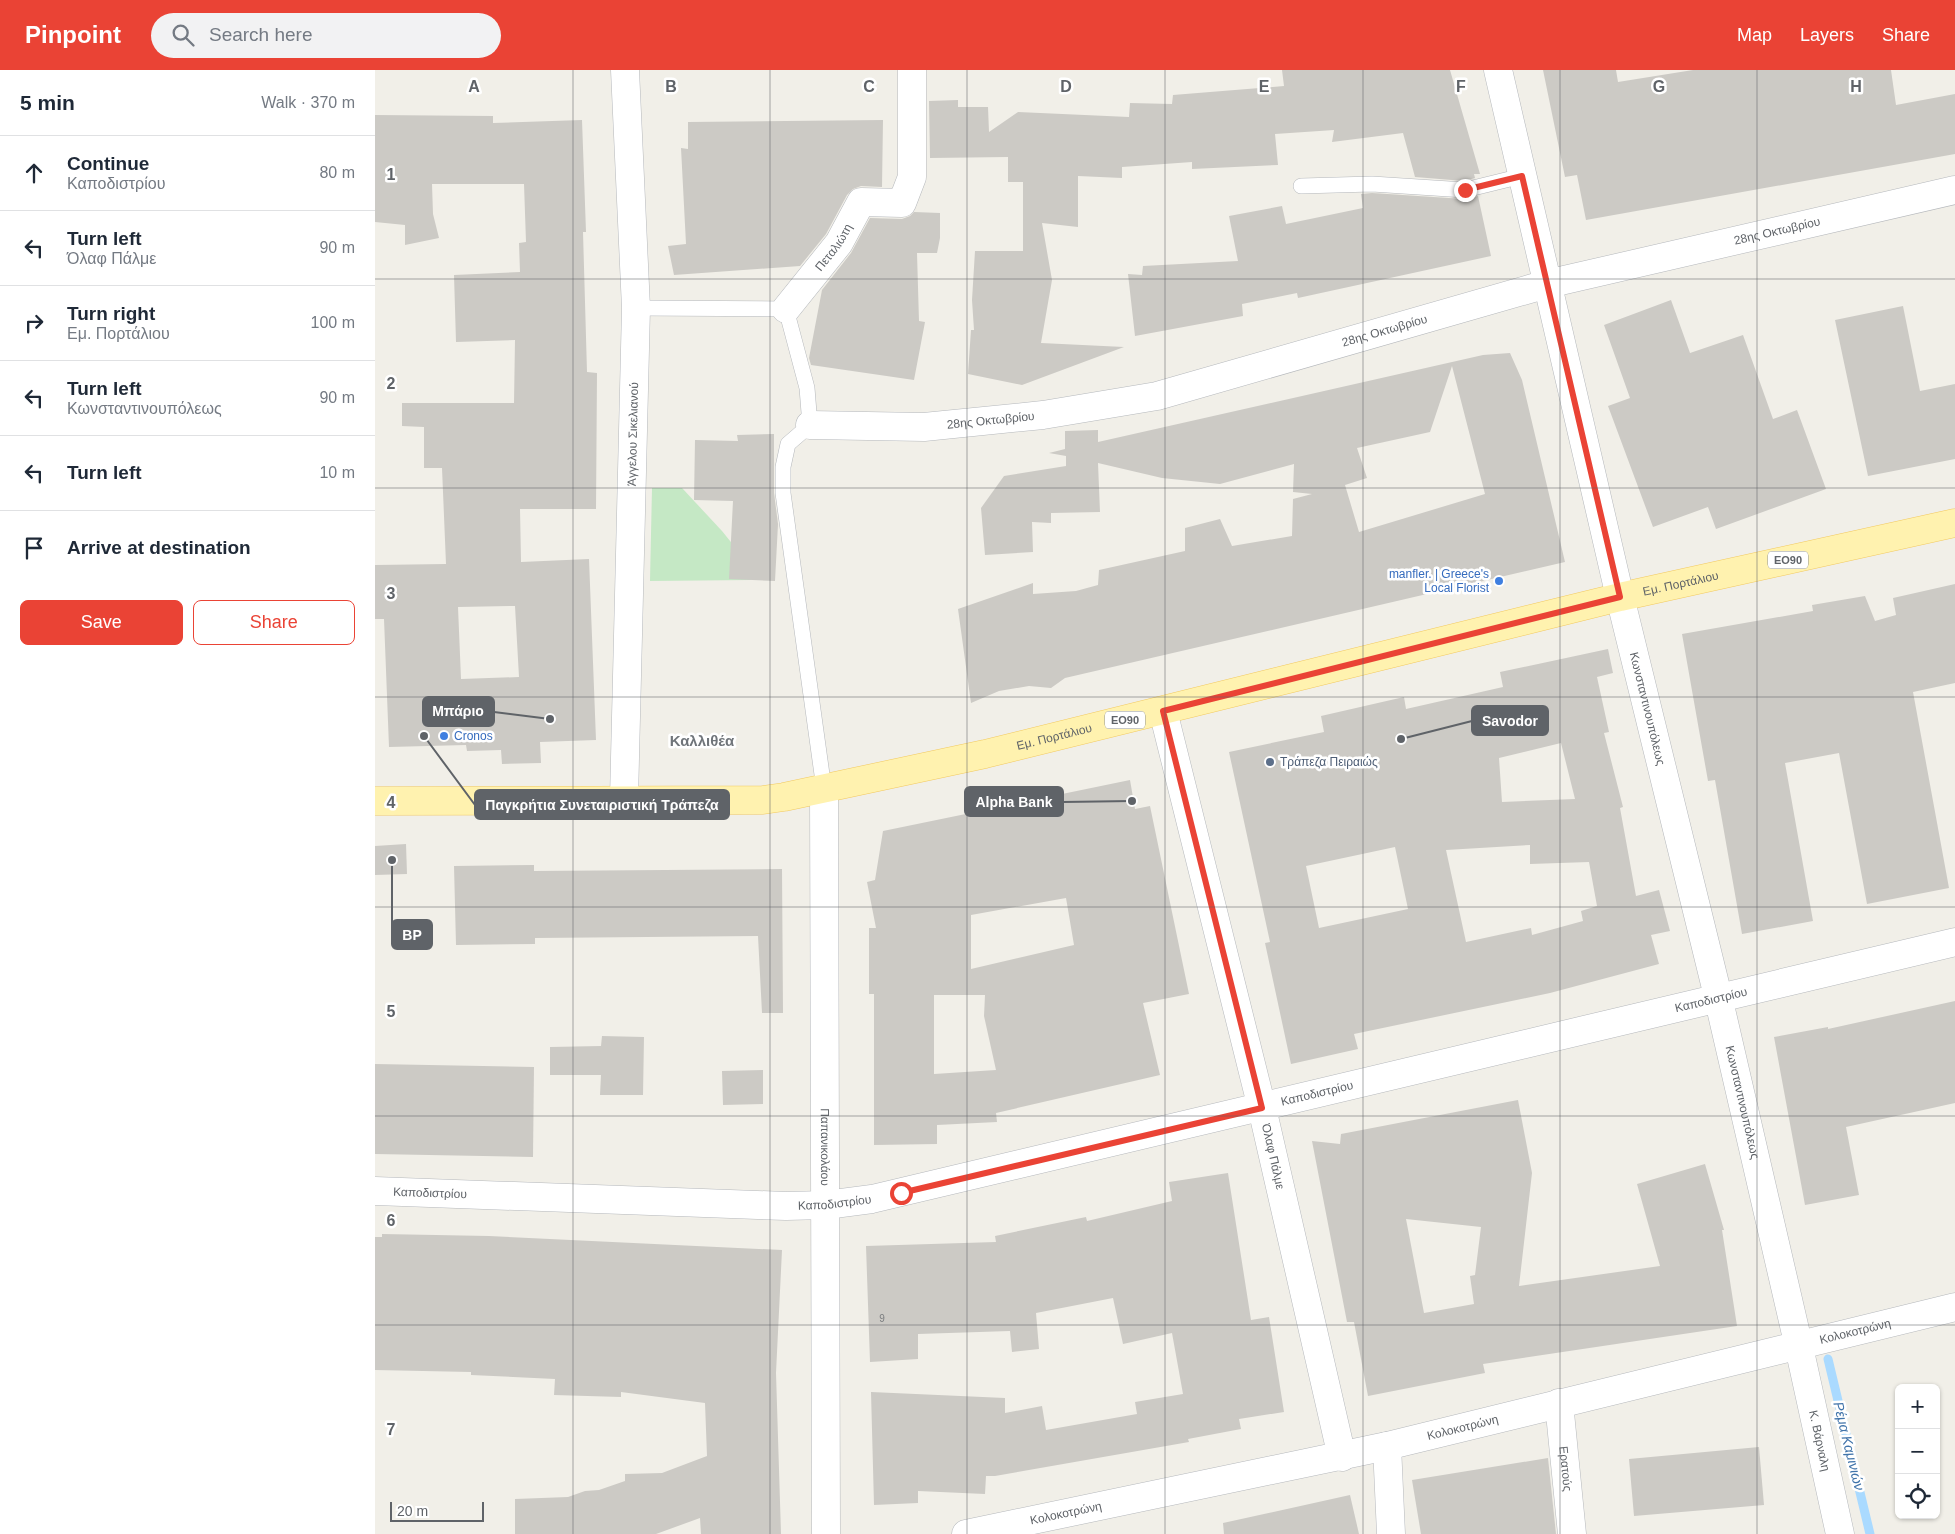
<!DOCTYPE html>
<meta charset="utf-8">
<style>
:root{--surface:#fff;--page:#f2f2f3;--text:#1f2937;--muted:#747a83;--line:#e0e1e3;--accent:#ea4335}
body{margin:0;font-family:Arial,sans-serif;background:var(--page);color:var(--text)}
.controls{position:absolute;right:15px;bottom:15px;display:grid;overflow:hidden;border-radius:8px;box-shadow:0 1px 4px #0004}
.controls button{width:45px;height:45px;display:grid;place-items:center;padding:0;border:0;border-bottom:1px solid var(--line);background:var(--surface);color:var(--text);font:25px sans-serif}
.scale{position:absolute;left:15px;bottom:12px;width:94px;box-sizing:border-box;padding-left:5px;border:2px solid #5f6368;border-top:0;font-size:14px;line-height:18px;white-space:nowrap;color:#5f6368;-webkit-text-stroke:4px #fff;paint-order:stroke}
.stop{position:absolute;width:15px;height:15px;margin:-11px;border:4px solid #ea4335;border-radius:50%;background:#fff}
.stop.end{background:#ea4335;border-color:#fff;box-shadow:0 1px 5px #0008}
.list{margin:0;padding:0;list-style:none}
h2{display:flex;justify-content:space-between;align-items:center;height:65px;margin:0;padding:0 20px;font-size:21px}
h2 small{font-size:16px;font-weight:400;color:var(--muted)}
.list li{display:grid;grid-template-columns:32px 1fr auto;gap:15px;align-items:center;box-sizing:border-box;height:75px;padding:0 20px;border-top:1px solid var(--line)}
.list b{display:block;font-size:19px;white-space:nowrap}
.list p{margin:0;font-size:16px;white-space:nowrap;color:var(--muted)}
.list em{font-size:16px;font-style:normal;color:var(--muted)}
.actions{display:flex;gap:10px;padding:15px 20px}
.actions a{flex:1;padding:11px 0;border:1px solid var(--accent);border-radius:8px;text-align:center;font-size:18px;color:var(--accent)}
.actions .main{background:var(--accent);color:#fff}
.icon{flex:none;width:28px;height:28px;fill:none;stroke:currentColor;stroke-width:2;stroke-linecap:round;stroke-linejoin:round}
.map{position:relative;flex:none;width:1580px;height:1464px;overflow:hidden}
header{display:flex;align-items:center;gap:30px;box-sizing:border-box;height:70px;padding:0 25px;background:var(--accent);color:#fff}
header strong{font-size:24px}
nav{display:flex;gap:28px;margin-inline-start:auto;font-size:18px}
.search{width:350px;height:45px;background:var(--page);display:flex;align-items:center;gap:12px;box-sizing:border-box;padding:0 18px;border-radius:28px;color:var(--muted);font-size:19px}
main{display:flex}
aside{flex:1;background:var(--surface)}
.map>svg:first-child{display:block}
</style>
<header>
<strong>Pinpoint</strong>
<div class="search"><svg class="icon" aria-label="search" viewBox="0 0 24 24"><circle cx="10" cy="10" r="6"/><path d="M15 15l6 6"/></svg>Search here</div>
<nav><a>Map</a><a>Layers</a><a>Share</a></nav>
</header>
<main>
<aside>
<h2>5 min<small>Walk · 370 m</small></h2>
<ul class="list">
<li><svg class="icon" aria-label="ahead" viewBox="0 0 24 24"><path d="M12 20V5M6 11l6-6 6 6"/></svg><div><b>Continue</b><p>Καποδιστρίου</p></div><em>80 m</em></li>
<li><svg class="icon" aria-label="left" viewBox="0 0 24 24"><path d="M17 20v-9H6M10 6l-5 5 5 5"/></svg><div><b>Turn left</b><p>Όλαφ Πάλμε</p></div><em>90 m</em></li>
<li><svg class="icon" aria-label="right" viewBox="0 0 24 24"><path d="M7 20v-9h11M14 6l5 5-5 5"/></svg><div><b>Turn right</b><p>Εμ. Πορτάλιου</p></div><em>100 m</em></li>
<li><svg class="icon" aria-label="left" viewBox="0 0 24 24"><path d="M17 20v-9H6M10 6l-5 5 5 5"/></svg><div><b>Turn left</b><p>Κωνσταντινουπόλεως</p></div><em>90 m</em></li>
<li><svg class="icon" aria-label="left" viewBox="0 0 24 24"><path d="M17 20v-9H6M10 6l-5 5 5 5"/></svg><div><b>Turn left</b></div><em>10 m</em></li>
<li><svg class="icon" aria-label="arrive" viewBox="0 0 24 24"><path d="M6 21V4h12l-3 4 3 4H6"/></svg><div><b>Arrive at destination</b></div></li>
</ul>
<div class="actions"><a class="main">Save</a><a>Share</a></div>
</aside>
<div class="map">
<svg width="1580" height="1464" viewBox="0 0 1580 1464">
<rect width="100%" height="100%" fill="#f1efe8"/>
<polygon fill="#c5e8c5" points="277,418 307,418 347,461 376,497 376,510 275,511"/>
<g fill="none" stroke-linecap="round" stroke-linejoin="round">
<polyline stroke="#aadaff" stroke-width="9" points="1453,1289 1495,1464"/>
</g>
<g fill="#cccac5" fill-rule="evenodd">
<polygon points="907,0 1075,0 1105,104 1099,104 1100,108 1089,111 1040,107 1028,63 957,72 959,60 900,64 903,95 817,99 817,92 747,97 747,108 703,106 703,157 667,153 677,210 666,273 749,277 647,315 593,304 596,260 599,260 597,230 600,181 648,181 648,112 633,112 633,87 555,88 554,31 583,30 583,37 613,37 614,62 643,42 754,47 755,33 797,34 798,25 909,16"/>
<polygon points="1168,0 1241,0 1243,12 1318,0 1516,0 1521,35 1580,24 1580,84 1211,150 1202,105 1190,107"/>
<path d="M 0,45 L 118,46 L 118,53 L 207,50 L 211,162 L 208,162 L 212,302 L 222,303 L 221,439 L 145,439 L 146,492 L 214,489 L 221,670 L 165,672 L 166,693 L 127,694 L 126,680 L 92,681 L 91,675 L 14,677 L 9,549 L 0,549 L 0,495 L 71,494 L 67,398 L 49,398 L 49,357 L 27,356 L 27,333 L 139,333 L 140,270 L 81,272 L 79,205 L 145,202 L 144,173 L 151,172 L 149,114 L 57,114 L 58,144 L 64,168 L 30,175 L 30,155 L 0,152 ZM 140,536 L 144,607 L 86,609 L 83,537 Z"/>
<polygon points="508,50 507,117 486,116 478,119 472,125 451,164 425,196 299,205 293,176 311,174 306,78 313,79 313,52"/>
<polygon points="997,123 1089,129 1103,126 1116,186 923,228 922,223 867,234 868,246 760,266 753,204 767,205 768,196 863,191 854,146 907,136 911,154 988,138 986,124"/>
<polygon points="539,142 565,143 565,168 562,183 542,183 544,251 550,252 539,310 436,295 434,288 447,220 476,183 495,148 527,149 535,146"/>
<polygon points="1296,230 1315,283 1368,265 1398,349 1422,340 1451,419 1341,459 1333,437 1278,457 1233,336 1255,328 1229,255"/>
<polygon points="1528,236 1545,321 1580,314 1580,389 1493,406 1460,250"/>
<path d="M 1135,283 L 1147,310 L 1190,492 L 690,608 L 676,618 L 654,616 L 624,621 L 596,633 L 583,539 L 658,513 L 658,524 L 701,521 L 723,515 L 724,500 L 810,481 L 810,458 L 845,449 L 857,476 L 917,466 L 918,429 L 937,424 L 918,422 L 919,394 L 845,414 L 787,408 L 723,393 L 725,442 L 676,443 L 676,453 L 657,452 L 658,482 L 610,485 L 606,438 L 629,406 L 691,396 L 691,386 L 674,383 L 690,379 L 690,361 L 723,360 L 723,372 L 1108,285 ZM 1077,296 L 1110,424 L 984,462 L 970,415 L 992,408 L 982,378 L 1055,362 Z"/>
<polygon points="399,364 399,423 403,454 400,511 354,509 358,431 319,430 320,370 363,371 362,365"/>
<polygon points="1580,514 1580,613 1538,622 1574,818 1492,834 1464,683 1410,693 1438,851 1367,864 1340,710 1333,711 1307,564 1438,541 1437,535 1490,526 1500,551 1521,545 1518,528"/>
<path d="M 1233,579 L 1238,603 L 1222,607 L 1234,662 L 1229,663 L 1248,737 L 1245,738 L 1261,826 L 1284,820 L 1295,861 L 1276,865 L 1284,894 L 1175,923 L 979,964 L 983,979 L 916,994 L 890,873 L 895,872 L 854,682 L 949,662 L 946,646 L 1029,627 L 1031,639 L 1128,617 L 1125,602 ZM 1186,673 L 1200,729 L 1127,732 L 1124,688 ZM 1155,775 L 1155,794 L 1214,792 L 1222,836 L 1206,841 L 1208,851 L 1157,865 L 1156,858 L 1091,872 L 1071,780 ZM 1020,777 L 1033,839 L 944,858 L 931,796 Z"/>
<path d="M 755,710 L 760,739 L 775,736 L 814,924 L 768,933 L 785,1005 L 621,1043 L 622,1052 L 562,1055 L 562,1074 L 499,1075 L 499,924 L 494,924 L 494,858 L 501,858 L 492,812 L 500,810 L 508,761 ZM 691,828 L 699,875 L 596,899 L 596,845 ZM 559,925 L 610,925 L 609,946 L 621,1000 L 559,1004 Z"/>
<polygon points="31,774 32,804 0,805 0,776"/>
<polygon points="159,795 159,801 407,799 408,943 387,943 383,866 160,868 160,874 81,875 79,796"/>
<polygon points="1580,931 1580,1033 1471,1057 1484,1125 1430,1135 1399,967 1453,957 1453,959"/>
<polygon points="227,966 269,967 268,1025 225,1025 226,1005 175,1005 175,977 226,976"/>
<polygon points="0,994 159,997 158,1087 0,1084"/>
<polygon points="388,1000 388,1034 348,1035 347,1001"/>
<path d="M 1143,1030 L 1157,1103 L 1144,1216 L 1285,1196 L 1262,1114 L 1330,1094 L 1349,1160 L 1347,1160 L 1362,1256 L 1108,1294 L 1110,1303 L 993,1326 L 979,1252 L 972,1252 L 937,1071 L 965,1074 L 966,1064 ZM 1031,1149 L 1106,1157 L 1100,1205 L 1095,1206 L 1099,1234 L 1049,1243 Z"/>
<polygon points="853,1103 876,1250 894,1247 909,1342 864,1349 866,1359 813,1369 814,1372 620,1406 611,1406 610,1424 543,1421 543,1433 499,1435 496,1322 630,1328 630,1343 667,1336 671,1360 762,1344 760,1332 808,1324 797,1263 748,1274 738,1228 661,1243 664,1279 637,1282 635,1261 543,1264 543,1289 495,1292 491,1176 621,1172 620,1166 711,1147 712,1151 797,1131 794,1112"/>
<polygon points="7,1164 114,1166 407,1180 401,1303 406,1464 326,1464 325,1448 281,1464 140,1464 140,1429 193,1427 210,1421 224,1420 250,1411 250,1404 287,1403 332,1386 330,1333 246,1322 246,1327 179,1325 180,1309 96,1305 96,1302 0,1300 0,1167 7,1167"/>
<polygon points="1384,1377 1389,1435 1259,1446 1254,1389"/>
<polygon points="1173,1388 1181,1464 1046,1464 1037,1410"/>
<polygon points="975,1425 984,1464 849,1464 848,1453"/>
</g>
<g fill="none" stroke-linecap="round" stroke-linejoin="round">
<defs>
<g id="lane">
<polyline points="926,116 997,114 1090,120 1147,106"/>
<polyline points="261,238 411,239 432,318 435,355 413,374 408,397 408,423 449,719"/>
</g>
<g id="street">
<path id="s1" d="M 1123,0 L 1245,527 L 1341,918 L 1424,1277 L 1465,1464"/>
<path id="s2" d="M 411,239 L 464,173 L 486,132 L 527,133 L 537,107 L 537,0"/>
<path id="s3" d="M 435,355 L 549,357 L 668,345 L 782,326 L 1172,214 L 1580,120"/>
<path id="s4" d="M 788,641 L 887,1038 L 967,1387"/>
<path id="s5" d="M 449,719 L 451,1464"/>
<path id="s6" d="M 249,729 L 261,238 L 250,0"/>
<path id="s7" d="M 0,1121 L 411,1136 L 451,1135 L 497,1129 L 1580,872"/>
<path id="s8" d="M 1184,1333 L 1197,1464"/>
<polyline points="1012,1376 1016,1464"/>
<path id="s9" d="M 591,1464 L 1012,1376 L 1580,1237"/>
</g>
<g id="primary">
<path id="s10" d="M 0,731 L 388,730 L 409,727 L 610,684 L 1245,527 L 1580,453"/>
</g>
</defs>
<use href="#lane" stroke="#b5b8bc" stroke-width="16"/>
<use href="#street" stroke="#b5b8bc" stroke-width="29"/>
<use href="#primary" stroke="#f2c960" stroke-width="29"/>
<use href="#lane" stroke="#fff" stroke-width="15"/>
<use href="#street" stroke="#fff" stroke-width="28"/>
<use href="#primary" stroke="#fff2af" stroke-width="28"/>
</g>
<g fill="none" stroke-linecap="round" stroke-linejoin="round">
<polyline stroke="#ea4335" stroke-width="6" points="526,1123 887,1038 788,641 1245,527 1147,106 1090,120"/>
</g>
<path fill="none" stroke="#5f6368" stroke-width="1" stroke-opacity="0.55" d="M 198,0 L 198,1464M 395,0 L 395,1464M 592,0 L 592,1464M 790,0 L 790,1464M 988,0 L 988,1464M 1185,0 L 1185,1464M 1382,0 L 1382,1464M 0,209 L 1580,209M 0,418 L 1580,418M 0,627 L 1580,627M 0,837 L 1580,837M 0,1046 L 1580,1046M 0,1255 L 1580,1255"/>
<g fill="#3f7fe0" stroke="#fff" stroke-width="2">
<circle cx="1124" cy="511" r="5"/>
<circle cx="69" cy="666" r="5"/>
</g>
<circle fill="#5c6f8a" stroke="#fff" stroke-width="2" cx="895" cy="692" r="5"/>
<g text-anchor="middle" stroke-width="5" stroke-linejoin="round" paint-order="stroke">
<g font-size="10" fill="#7a7d7f">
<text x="507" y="1252">9</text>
</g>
<g fill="#fff" stroke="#8f9295" stroke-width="1">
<rect x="1393" y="481.5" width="40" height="17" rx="4"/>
<rect x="730" y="641.5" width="40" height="17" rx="4"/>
</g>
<g font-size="11" font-weight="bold" fill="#5f6368">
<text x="1413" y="494">ΕΟ90</text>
<text x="750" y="654">ΕΟ90</text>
</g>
<g font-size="12" fill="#5f6368" stroke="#fff">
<text dy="4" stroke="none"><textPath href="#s3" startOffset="991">28ης Οκτωβρίου</textPath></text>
<text dy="4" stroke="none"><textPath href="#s2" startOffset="78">Πεταλιώτη</textPath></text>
<text dy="4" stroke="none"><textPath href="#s3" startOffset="586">28ης Οκτωβρίου</textPath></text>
<text dy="4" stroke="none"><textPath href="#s3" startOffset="181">28ης Οκτωβρίου</textPath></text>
<text dy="4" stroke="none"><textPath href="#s6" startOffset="365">Άγγελου Σικελιανού</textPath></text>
<text dy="4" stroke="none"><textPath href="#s10" startOffset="1331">Εμ. Πορτάλιου</textPath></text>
<text dy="4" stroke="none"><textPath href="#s1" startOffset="656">Κωνσταντινουπόλεως</textPath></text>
<text dy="4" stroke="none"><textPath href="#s10" startOffset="686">Εμ. Πορτάλιου</textPath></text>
<text dy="4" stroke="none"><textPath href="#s7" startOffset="1360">Καποδιστρίου</textPath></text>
<text dy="4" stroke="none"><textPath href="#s7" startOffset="955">Καποδιστρίου</textPath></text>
<text dy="4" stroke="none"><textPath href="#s1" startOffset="1061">Κωνσταντινουπόλεως</textPath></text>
<text dy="4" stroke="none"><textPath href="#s5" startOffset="358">Παπανικολάου</textPath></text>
<text dy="4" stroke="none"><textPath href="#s4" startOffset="459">Όλαφ Πάλμε</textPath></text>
<text dy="4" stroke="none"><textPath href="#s7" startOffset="55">Καποδιστρίου</textPath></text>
<text dy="4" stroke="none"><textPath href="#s7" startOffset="460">Καποδιστρίου</textPath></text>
<text dy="4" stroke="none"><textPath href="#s9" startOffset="912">Κολοκοτρώνη</textPath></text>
<text dy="4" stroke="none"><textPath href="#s9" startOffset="508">Κολοκοτρώνη</textPath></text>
<text dy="4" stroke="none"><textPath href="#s1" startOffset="1408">Κ. Βάρναλη</textPath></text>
<text dy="4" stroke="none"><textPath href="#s8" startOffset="66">Ερατούς</textPath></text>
<text dy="4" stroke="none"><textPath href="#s9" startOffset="102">Κολοκοτρώνη</textPath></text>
</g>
<g font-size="12" fill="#366cbe" stroke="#fff" text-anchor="end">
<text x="1114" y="508">manfler. | Greece's<tspan x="1114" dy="14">Local Florist</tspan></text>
<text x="79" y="670" text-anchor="start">Cronos</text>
</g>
<g font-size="12" fill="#4e5e75" stroke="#fff" text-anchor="start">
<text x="905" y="696">Τράπεζα Πειραιώς</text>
</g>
<g font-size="14" font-style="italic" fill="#4174aa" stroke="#fff">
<text transform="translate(1474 1376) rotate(76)" y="5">Ρέμα Καμινιών</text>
</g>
<g font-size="15" font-weight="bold" fill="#70757a" stroke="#fff">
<text x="327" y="676">Καλλιθέα</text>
</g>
</g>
<g font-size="16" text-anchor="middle" font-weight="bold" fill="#5f6368" stroke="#fff" stroke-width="5" stroke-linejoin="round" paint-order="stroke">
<text x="99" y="22">A</text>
<text x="296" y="22">B</text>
<text x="494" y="22">C</text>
<text x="691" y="22">D</text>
<text x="889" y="22">E</text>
<text x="1086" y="22">F</text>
<text x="1284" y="22">G</text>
<text x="1481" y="22">H</text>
<text x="16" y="110">1</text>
<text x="16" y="319">2</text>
<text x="16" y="529">3</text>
<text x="16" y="738">4</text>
<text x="16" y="947">5</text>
<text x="16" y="1156">6</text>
<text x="16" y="1365">7</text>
</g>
<path fill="none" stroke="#5f6368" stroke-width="2" d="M175 649L119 642M1026 669L1097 651M757 731L688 732M49 666L100 735M17 790L17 865"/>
<g fill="#5f6368" stroke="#fff" stroke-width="2">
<circle cx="175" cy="649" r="5"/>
<circle cx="1026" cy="669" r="5"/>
<circle cx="757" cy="731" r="5"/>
<circle cx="49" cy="666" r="5"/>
<circle cx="17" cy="790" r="5"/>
</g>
<g fill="#5f6368" stroke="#5f6368" stroke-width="2">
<rect x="48" y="627" width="71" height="29" rx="5"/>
<rect x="1097" y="636" width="76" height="29" rx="5"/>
<rect x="590" y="717" width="98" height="29" rx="5"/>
<rect x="100" y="720" width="254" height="29" rx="5"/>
<rect x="17" y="850" width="40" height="29" rx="5"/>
</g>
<g font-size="14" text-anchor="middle" font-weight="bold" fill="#fff">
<text x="83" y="646">Μπάριο</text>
<text x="1135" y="656">Savodor</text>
<text x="639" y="737">Alpha Bank</text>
<text x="227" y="740">Παγκρήτια Συνεταιριστική Τράπεζα</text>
<text x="37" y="870">BP</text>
</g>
</svg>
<div class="controls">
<button>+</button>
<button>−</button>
<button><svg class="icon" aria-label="locate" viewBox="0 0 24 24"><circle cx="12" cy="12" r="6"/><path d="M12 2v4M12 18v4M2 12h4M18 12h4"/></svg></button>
</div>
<div class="scale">20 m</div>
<div class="stop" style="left:526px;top:1123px"></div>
<div class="stop end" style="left:1090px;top:120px"></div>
</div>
</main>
